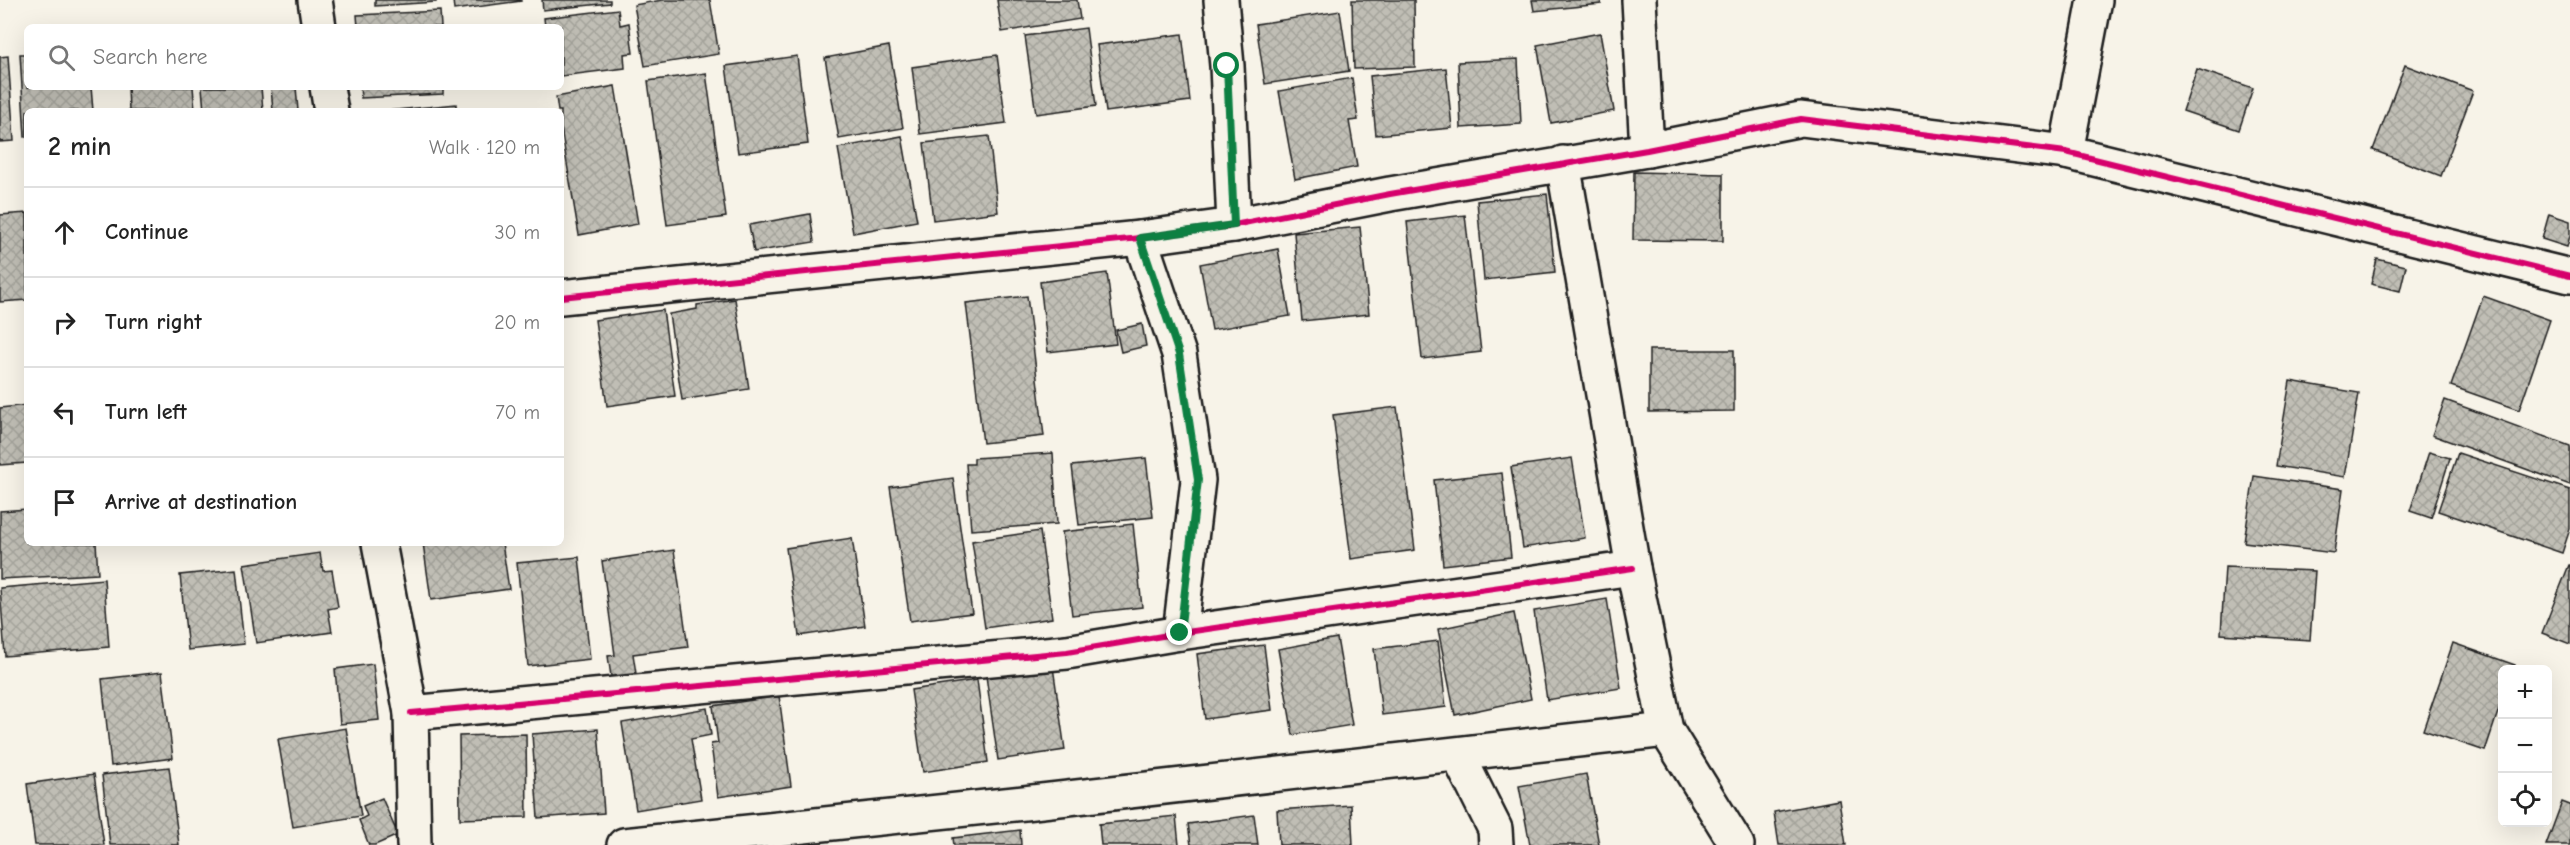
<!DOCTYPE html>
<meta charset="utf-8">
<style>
:root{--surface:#fff;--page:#f6f6f6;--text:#222;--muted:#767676;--line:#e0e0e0}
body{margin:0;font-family:"Comic Neue",sans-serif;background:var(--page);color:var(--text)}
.controls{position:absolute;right:18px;bottom:18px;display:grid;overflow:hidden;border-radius:9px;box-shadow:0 6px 24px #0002}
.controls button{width:54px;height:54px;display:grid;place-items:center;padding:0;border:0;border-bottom:2px solid var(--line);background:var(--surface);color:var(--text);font:30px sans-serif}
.stop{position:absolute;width:18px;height:18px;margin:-14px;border:4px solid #0b8043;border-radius:50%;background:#fff}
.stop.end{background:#0b8043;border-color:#fff;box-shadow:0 2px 6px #0008}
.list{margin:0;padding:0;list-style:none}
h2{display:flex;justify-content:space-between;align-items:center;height:78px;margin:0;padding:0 24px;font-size:26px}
h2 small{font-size:20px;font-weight:400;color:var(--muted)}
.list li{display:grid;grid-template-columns:39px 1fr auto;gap:18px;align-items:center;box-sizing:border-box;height:90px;padding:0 24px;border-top:2px solid var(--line)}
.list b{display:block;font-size:22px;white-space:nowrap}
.list em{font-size:20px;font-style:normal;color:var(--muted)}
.icon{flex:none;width:33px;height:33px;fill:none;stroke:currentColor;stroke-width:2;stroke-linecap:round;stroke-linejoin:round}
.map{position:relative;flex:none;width:2570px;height:845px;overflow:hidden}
.search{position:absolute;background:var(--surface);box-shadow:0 6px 24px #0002;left:24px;top:24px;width:540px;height:66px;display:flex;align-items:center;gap:15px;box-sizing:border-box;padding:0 21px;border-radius:9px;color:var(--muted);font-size:22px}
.panel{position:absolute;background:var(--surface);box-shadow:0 6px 24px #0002;left:24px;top:108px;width:540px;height:438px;border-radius:9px}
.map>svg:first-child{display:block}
</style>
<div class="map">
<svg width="2570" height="845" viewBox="0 0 2570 845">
<defs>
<pattern id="building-cross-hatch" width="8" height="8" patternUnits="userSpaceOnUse" patternTransform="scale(1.5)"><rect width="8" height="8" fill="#c0beb5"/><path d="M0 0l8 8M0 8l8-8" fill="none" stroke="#a4a39b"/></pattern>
</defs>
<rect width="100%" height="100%" fill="#f7f3e8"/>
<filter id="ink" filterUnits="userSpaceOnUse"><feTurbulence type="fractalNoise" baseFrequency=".0167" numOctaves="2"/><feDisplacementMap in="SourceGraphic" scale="12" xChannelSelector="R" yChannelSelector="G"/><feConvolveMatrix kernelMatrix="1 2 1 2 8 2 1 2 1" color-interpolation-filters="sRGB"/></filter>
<g filter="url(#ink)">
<g fill="url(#building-cross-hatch)" stroke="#1c1c1c" stroke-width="1.5">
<polygon points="375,0 436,0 436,2 375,6"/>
<polygon points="453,0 521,0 521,1 454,10"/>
<polygon points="542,0 610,0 610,3 543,10"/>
<polygon points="662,0 710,0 719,54 645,66 634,5"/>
<polygon points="997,0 1077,0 1080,19 1002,32"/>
<polygon points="1352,0 1414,0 1415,67 1354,69"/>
<polygon points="1532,0 1600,0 1601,4 1534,11"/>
<polygon points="618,9 620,25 629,23 633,53 624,54 625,68 561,76 561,27 545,27 544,18"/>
<polygon points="440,11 441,27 358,27 357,15"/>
<polygon points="1340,11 1349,71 1265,84 1256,24"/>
<polygon points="1086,28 1096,106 1036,114 1025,36"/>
<polygon points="1600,33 1614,111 1551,123 1537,45"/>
<polygon points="1182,34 1190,101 1106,112 1097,45"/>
<polygon points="889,46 903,128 839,139 825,58"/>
<polygon points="20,54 27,54 27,87 91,87 93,111 27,111 27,137 25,137"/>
<polygon points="997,55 1006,123 920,134 912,67"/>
<polygon points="8,56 14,141 0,142 0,57"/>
<polygon points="797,56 808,144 738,153 726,66"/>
<polygon points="1518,59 1521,124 1461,128 1458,62"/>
<polygon points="2405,65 2473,91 2441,176 2373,150"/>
<polygon points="1446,68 1452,128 1376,135 1370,76"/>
<polygon points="2197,69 2253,88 2239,130 2183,111"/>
<polygon points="706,73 726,217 667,225 648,81"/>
<polygon points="1352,78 1358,120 1349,121 1357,167 1295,179 1279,91"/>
<polygon points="615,86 638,224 579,235 561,128 561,111 558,111 556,97"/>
<polygon points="128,87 193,87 195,111 129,111"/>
<polygon points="202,87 261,87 263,111 204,111"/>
<polygon points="271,87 296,87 298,111 273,111"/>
<polygon points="360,87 443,87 443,94 361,98"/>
<polygon points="456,104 456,111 386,111"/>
<polygon points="902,136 917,221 853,233 838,148"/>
<polygon points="989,136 998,212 933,220 924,143"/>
<polygon points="1634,172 1723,174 1723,241 1633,240"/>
<polygon points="1547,194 1555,272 1484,280 1477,201"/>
<polygon points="27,213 27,300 0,302 0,215"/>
<polygon points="810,214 814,242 754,252 749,225"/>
<polygon points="2549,214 2570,221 2570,236 2567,247 2542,239"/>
<polygon points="1465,215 1481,352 1422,359 1407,222"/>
<polygon points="1360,227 1369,314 1302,321 1294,233"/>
<polygon points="1278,249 1290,316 1212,330 1200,264"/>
<polygon points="2377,259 2406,266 2400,291 2371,284"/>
<polygon points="1107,273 1116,344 1048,352 1040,282"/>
<polygon points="1027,296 1044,436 983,443 966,303"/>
<polygon points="2483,296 2550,320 2519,410 2451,386"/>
<polygon points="735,299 749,389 682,400 669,314 697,309 697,305"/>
<polygon points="663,310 675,396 607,406 595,320"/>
<polygon points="1142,324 1146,346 1121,352 1116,330"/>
<polygon points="1649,350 1734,350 1734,411 1649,412"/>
<polygon points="2290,381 2359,393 2345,477 2276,466"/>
<polygon points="2445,400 2570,446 2570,485 2432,435"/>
<polygon points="27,405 27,463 0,465 0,408"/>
<polygon points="1397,407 1415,550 1351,559 1333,415"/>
<polygon points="2429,452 2450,458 2431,518 2410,511"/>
<polygon points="1053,453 1057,524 971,530 966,464 974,464 974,458"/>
<polygon points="2458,453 2570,490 2570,529 2562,553 2438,511"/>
<polygon points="1146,458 1153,517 1079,525 1072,466"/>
<polygon points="1572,458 1585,538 1523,548 1511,467"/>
<polygon points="1502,473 1511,557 1443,565 1434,480"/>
<polygon points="2254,476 2343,489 2334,553 2244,542"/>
<polygon points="953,478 972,613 910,621 890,487"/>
<polygon points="27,509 27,543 96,543 98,574 0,579 0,511"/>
<polygon points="1133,524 1142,607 1072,615 1062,532"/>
<polygon points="1040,531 1052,618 985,628 972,541"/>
<polygon points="852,538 865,626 799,636 786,548"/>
<polygon points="423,543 502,543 509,589 431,600"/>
<polygon points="674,550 688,647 633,654 637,680 612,683 608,656 615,655 602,561"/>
<polygon points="320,553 323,571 332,570 338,607 328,609 332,632 256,643 244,564"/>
<polygon points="579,557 590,659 528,666 517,563"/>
<polygon points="2569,565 2570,565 2570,644 2542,633"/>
<polygon points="2225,567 2315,571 2310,640 2221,634"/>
<polygon points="236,569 244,644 188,650 180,575"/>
<polygon points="104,579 109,647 5,656 0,588"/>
<polygon points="1607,599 1621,688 1547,700 1534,611"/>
<polygon points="1514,613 1531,699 1455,715 1438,629"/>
<polygon points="1337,638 1352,725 1293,735 1278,649"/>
<polygon points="1438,641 1446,707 1382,715 1374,649"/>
<polygon points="2453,643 2515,665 2513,670 2502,670 2502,700 2485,751 2423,730"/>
<polygon points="1264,645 1272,710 1205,719 1197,654"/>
<polygon points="373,664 379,720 340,724 335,669"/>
<polygon points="1053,667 1065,750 998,760 986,676"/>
<polygon points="162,672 173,758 111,766 102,679"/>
<polygon points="977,680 988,762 923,772 911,690"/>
<polygon points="779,696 791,786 718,797 711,744 718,743 713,706"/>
<polygon points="707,708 711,735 691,739 701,799 636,810 622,723"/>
<polygon points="346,728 361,816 293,827 278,739"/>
<polygon points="598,729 604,813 538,818 532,734"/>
<polygon points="526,734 527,817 460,819 459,736"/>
<polygon points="169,767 179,845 110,845 102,775"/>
<polygon points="94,774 104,845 35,845 27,784"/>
<polygon points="1586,774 1599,845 1530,845 1519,786"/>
<polygon points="382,798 398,835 375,845 369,845 359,820 367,816 363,806"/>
<polygon points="1839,800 1846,845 1779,845 1774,812"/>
<polygon points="2562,802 2570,805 2570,845 2546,845"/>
<polygon points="1351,805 1353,845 1279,845 1277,810"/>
<polygon points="1254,815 1258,845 1191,845 1188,824"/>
<polygon points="1176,816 1179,845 1101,845 1099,824"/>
<polygon points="1020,830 1021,845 954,845 953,838"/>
</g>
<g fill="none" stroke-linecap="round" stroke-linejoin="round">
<defs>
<g id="minor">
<polyline points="315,0 319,27"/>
<polyline points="1221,0 1227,66 1234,225"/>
<polyline points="1639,0 1647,150"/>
<polyline points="327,87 331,111"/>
<polyline points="2066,152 2095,0"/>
<polyline points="1563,163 1633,568 1666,730 1737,845"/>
<polyline points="1140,238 1179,354 1198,480 1180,633"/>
<polyline points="561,297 1140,238 1234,225 1390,194 1647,150 1801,119 2066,152 2570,276"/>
<polyline points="379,543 411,713 414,845"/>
<polyline points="411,713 1067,652 1180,633 1633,568"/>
<polyline points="1458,755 1495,829 1496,845"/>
<polyline points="624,845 1024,803 1666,730"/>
</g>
</defs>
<use href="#minor" stroke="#1c1c1c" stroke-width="38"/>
<use href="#minor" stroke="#f7f3e8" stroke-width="33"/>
<defs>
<g id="cycleway">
<polyline points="561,297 1140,238 1234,225 1390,194 1647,150 1801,119 2066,152 2570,276"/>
<polyline points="411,713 1067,652 1180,633 1633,568"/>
</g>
</defs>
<use href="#cycleway" stroke="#f7f3e8" stroke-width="10"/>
<use href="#cycleway" stroke="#d6006c" stroke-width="6"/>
</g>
</g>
<g fill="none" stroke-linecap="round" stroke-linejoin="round" filter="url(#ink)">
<polyline stroke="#0b8043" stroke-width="8" points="1180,633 1198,480 1179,354 1140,238 1234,225 1227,66"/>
</g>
</svg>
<div class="controls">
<button>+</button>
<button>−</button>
<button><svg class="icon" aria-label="locate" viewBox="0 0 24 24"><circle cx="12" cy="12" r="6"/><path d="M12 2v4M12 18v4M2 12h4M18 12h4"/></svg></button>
</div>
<div class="stop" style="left:1227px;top:66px"></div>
<div class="stop end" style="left:1180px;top:633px"></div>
<div class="search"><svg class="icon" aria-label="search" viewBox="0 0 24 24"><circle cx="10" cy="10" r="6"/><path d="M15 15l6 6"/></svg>Search here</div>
<section class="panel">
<h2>2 min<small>Walk · 120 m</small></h2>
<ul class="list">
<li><svg class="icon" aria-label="ahead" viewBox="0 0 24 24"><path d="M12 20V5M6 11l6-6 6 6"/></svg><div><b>Continue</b></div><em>30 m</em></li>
<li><svg class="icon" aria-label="right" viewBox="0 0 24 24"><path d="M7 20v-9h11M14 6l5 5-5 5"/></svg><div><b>Turn right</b></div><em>20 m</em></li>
<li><svg class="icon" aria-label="left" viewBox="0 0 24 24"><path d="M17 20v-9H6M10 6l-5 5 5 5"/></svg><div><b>Turn left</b></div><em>70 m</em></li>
<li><svg class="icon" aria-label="arrive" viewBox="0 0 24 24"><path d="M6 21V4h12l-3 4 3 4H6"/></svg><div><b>Arrive at destination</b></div></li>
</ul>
</section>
</div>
